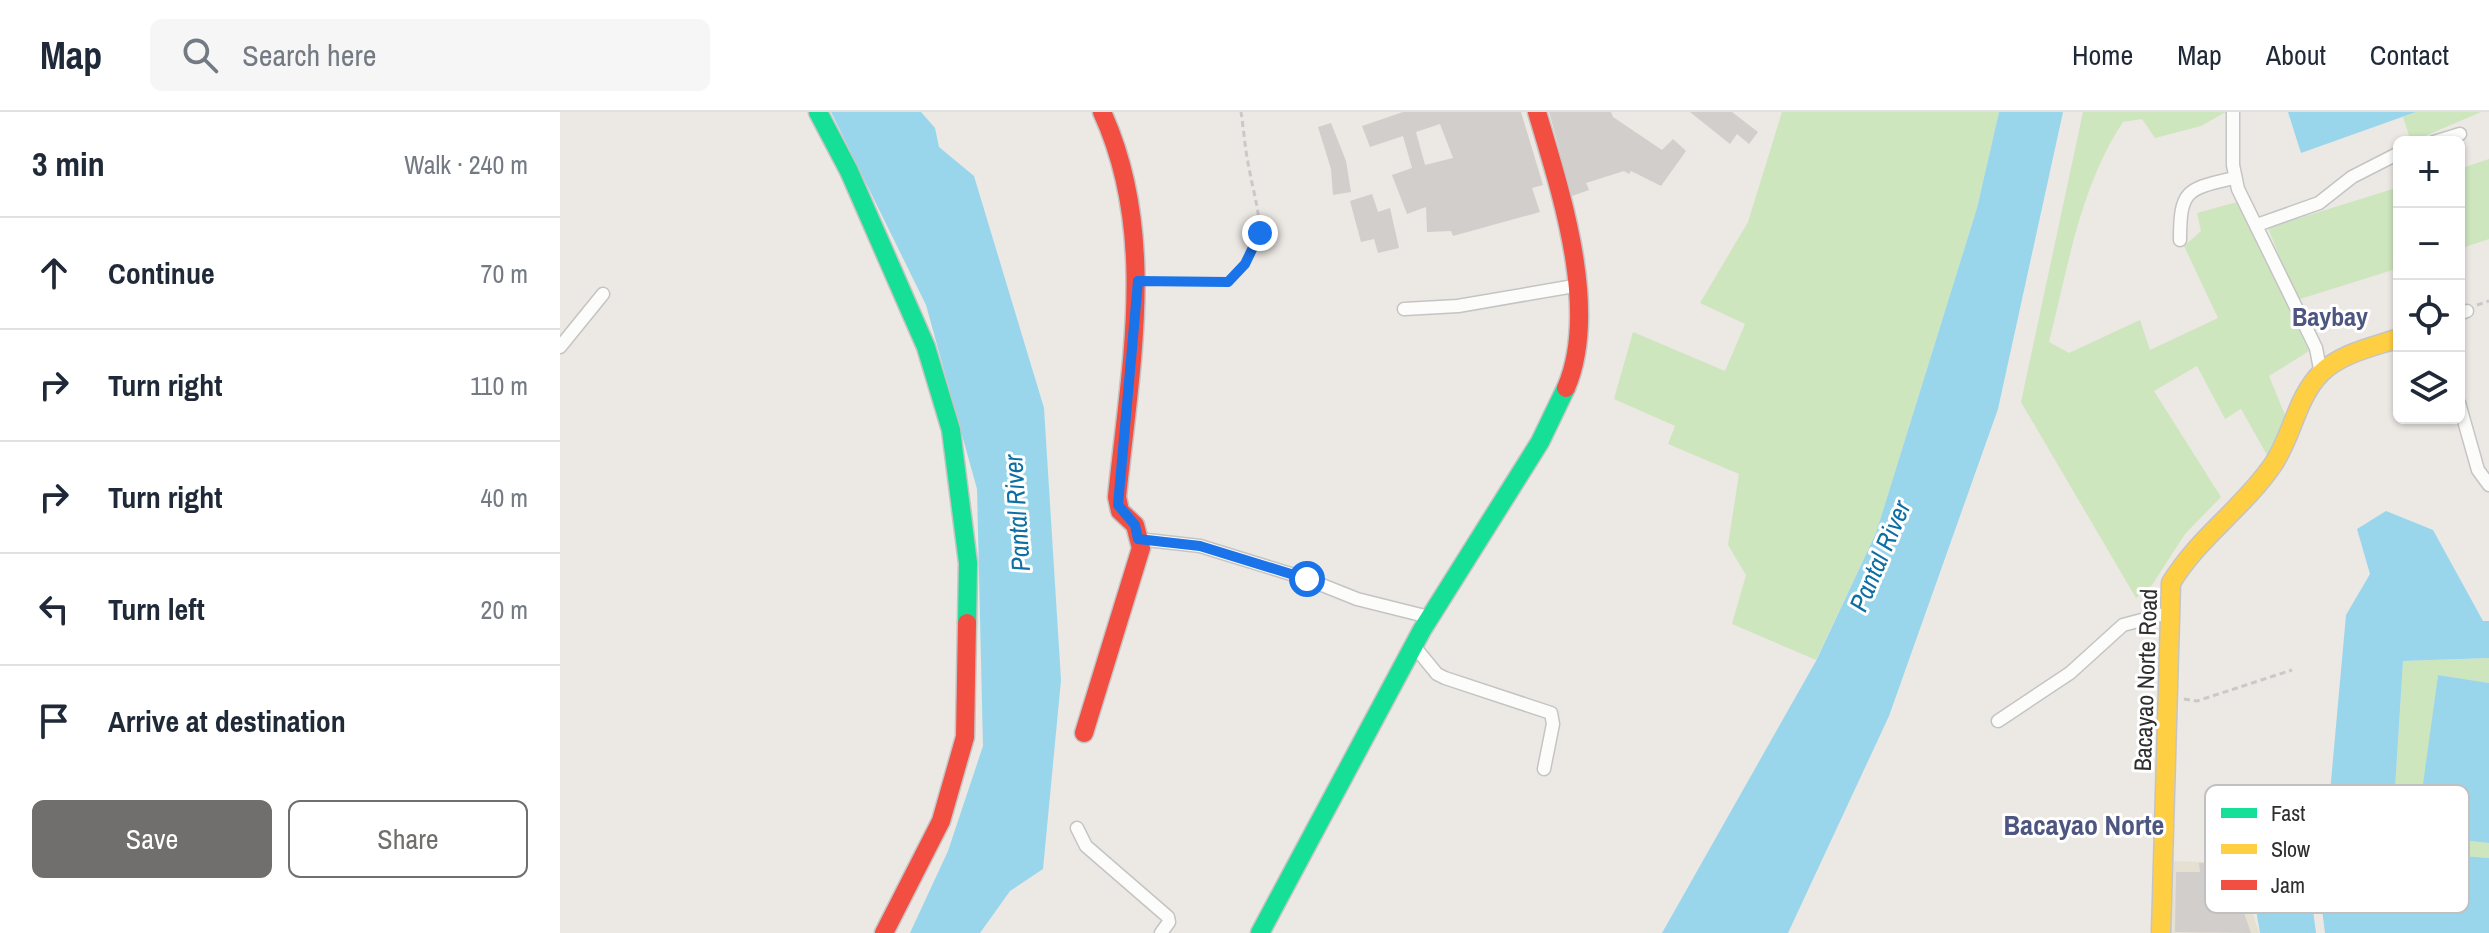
<!DOCTYPE html>
<meta charset="utf-8">
<style>
:root{--surface:#fff;--page:#f6f6f7;--text:#1f2937;--muted:#747a83;--line:#e0e1e3;--accent:#706f6e}
body{margin:0;font-family:"Archivo Narrow",sans-serif;background:var(--page);color:var(--text)}
.controls{position:absolute;right:24px;top:24px;display:grid;overflow:hidden;border-radius:12px;box-shadow:0 2px 6px #0004}
.controls button{width:72px;height:72px;display:grid;place-items:center;padding:0;border:0;border-bottom:2px solid var(--line);background:var(--surface);color:var(--text);font:40px sans-serif}
.stop{position:absolute;width:24px;height:24px;margin:-18px;border:6px solid #1a73e8;border-radius:50%;background:#fff}
.stop.end{background:#1a73e8;border-color:#fff;box-shadow:0 2px 8px #0008}
.list{margin:0;padding:0;list-style:none}
h2{display:flex;justify-content:space-between;align-items:center;height:104px;margin:0;padding:0 32px;font-size:34px}
h2 small{font-size:26px;font-weight:400;color:var(--muted)}
.list li{display:grid;grid-template-columns:52px 1fr auto;gap:24px;align-items:center;box-sizing:border-box;height:112px;padding:0 32px;border-top:2px solid var(--line)}
.list b{display:block;font-size:30px;white-space:nowrap}
.list em{font-size:26px;font-style:normal;color:var(--muted)}
.actions{display:flex;gap:16px;padding:24px 32px}
.actions a{flex:1;padding:18px 0;border:2px solid var(--accent);border-radius:12px;text-align:center;font-size:28px;color:var(--accent)}
.actions .main{background:var(--accent);color:#fff}
.icon{flex:none;width:44px;height:44px;fill:none;stroke:currentColor;stroke-width:2;stroke-linecap:round;stroke-linejoin:round}
.map{position:relative;flex:none;width:1929px;height:821px;overflow:hidden}
header{display:flex;align-items:center;gap:48px;box-sizing:border-box;height:112px;padding:0 40px;background:var(--surface);border-bottom:2px solid var(--line)}
header strong{font-size:38px}
nav{display:flex;gap:44px;margin-inline-start:auto;font-size:28px}
.search{width:560px;height:72px;background:var(--page);display:flex;align-items:center;gap:20px;box-sizing:border-box;padding:0 28px;border-radius:12px;color:var(--muted);font-size:30px}
main{display:flex}
aside{flex:1;background:var(--surface)}
.map>svg:first-child{display:block}
</style>
<header>
<strong>Map</strong>
<div class="search"><svg class="icon" aria-label="search" viewBox="0 0 24 24"><circle cx="10" cy="10" r="6"/><path d="M15 15l6 6"/></svg>Search here</div>
<nav><a>Home</a><a>Map</a><a>About</a><a>Contact</a></nav>
</header>
<main>
<aside>
<h2>3 min<small>Walk · 240 m</small></h2>
<ul class="list">
<li><svg class="icon" aria-label="ahead" viewBox="0 0 24 24"><path d="M12 20V5M6 11l6-6 6 6"/></svg><div><b>Continue</b></div><em>70 m</em></li>
<li><svg class="icon" aria-label="right" viewBox="0 0 24 24"><path d="M7 20v-9h11M14 6l5 5-5 5"/></svg><div><b>Turn right</b></div><em>110 m</em></li>
<li><svg class="icon" aria-label="right" viewBox="0 0 24 24"><path d="M7 20v-9h11M14 6l5 5-5 5"/></svg><div><b>Turn right</b></div><em>40 m</em></li>
<li><svg class="icon" aria-label="left" viewBox="0 0 24 24"><path d="M17 20v-9H6M10 6l-5 5 5 5"/></svg><div><b>Turn left</b></div><em>20 m</em></li>
<li><svg class="icon" aria-label="arrive" viewBox="0 0 24 24"><path d="M6 21V4h12l-3 4 3 4H6"/></svg><div><b>Arrive at destination</b></div></li>
</ul>
<div class="actions"><a class="main">Save</a><a>Share</a></div>
</aside>
<div class="map">
<svg width="1929" height="821" viewBox="0 0 1929 821">
<rect width="100%" height="100%" fill="#ece8e4"/>
<polygon fill="#e6e0d3" points="1611,749 1676,751 1699,821 1608,821"/>
<g fill="#cee6be">
<polygon points="1222,0 1439,0 1417,96 1316,421 1256,548 1172,512 1186,463 1168,433 1179,362 1108,332 1115,314 1054,287 1073,220 1165,259 1185,212 1140,191 1188,110"/>
<path d="M 1523,0 L 1666,0 L 1641,14 L 1595,26 L 1582,7 L 1563,10 C 1520,75 1508,155 1489,230 L 1509,241 L 1580,208 L 1590,238 L 1658,206 L 1624,134 L 1641,119 L 1637,101 L 1677,90 L 1749,239 L 1709,264 L 1730,315 L 1711,350 L 1681,297 L 1665,307 L 1637,254 L 1594,279 L 1661,385 L 1625,422 L 1592,473 L 1576,486 L 1461,290 Z"/>
<polygon points="1856,0 1921,0 1851,30 1843,5"/>
<polygon points="1929,47 1929,127 1899,137 1899,57"/>
<polygon points="1839,75 1839,156 1737,188 1708,116"/>
<polygon points="1929,546 1929,571 1878,563 1857,723 1929,731 1929,746 1754,732 1766,725 1832,725 1843,549"/>
</g>
<g fill="#99d6ec">
<polygon points="271,0 361,0 375,16 379,35 414,64 484,296 501,568 483,757 450,779 420,821 350,821 388,739 423,634 417,377 366,193"/>
<polygon points="1439,0 1503,0 1438,297 1329,604 1228,821 1102,821 1256,549 1316,421 1417,96"/>
<polygon points="1728,0 1856,0 1741,41"/>
<polygon points="1826,399 1873,418 1923,509 1929,509 1929,546 1843,549 1832,725 1766,725 1786,503 1810,462 1797,417"/>
<polygon points="1878,563 1929,571 1929,731 1856,723"/>
<polygon points="1754,732 1929,746 1929,821 1765,821"/>
<polygon points="1745,738 1756,821 1700,821 1687,746"/>
</g>
<g fill="#d1cecb" fill-rule="evenodd">
<path d="M 843,0 L 961,0 L 983,73 L 972,76 L 980,100 L 893,124 L 891,119 L 867,120 L 866,95 L 847,102 L 832,63 L 852,56 L 843,24 L 810,35 L 802,14 ZM 880,12 L 893,46 L 865,53 L 856,20 Z"/>
<polygon points="989,0 1051,0 1053,5 1102,38 1113,27 1126,39 1101,74 1071,59 1069,62 1064,59 1026,71 1029,78 1012,84"/>
<polygon points="1130,0 1172,0 1198,20 1189,32 1177,22 1170,32"/>
<polygon points="771,11 786,49 791,80 773,83 771,57 758,15"/>
<polygon points="812,82 818,100 830,96 839,136 818,141 814,127 801,130 790,89"/>
<polygon points="1663,750 1665,772 1673,769 1691,821 1615,820 1616,760 1640,760 1639,751"/>
</g>
<g fill="none" stroke-linecap="round" stroke-linejoin="round">
<defs>
<g id="street">
<polyline points="1673,0 1673,53 1678,77 1756,236 1761,262"/>
<polyline points="1874,30 1900,22"/>
<polyline points="1697,113 1759,91 1792,65 1839,41"/>
<path d="M 1620,128 C 1620,77 1627,77 1674,66"/>
<polyline points="844,197 898,194 1014,174"/>
<polyline points="1899,202 1907,199"/>
<polyline points="0,235 43,182"/>
<polyline points="1899,291 1918,358 1929,373"/>
<polyline points="578,427 640,434 747,467 797,487 869,505"/>
<polyline points="854,534 877,562 885,566 991,601 993,612 984,657"/>
<polyline points="1438,609 1510,561 1563,513 1608,501"/>
<polyline points="517,716 526,734 608,805 609,810 601,821"/>
</g>
<g id="fast">
<polyline points="258,0 289,59 366,235 391,318 408,451 407,511"/>
<polyline points="700,821 862,518 980,330 1006,276"/>
</g>
<path id="slow" d="M 1601,821 L 1611,471 C 1638,426 1682,397 1712,354 C 1732,326 1736,286 1761,261 C 1781,241 1813,235 1839,226"/>
<g id="jam">
<path d="M 977,0 C 1000,78 1040,197 1006,276"/>
<path d="M 524,621 L 581,436 L 575,413 L 560,399 L 557,385 C 570,256 598,122 542,0"/>
<polyline points="324,821 381,709 405,625 407,511"/>
</g>
</defs>
<use href="#street" stroke="#c5c4c5" stroke-width="15"/>
<use href="#fast" stroke="#c5c4c5" stroke-width="21"/>
<use href="#slow" stroke="#c5c4c5" stroke-width="21"/>
<use href="#jam" stroke="#c5c4c5" stroke-width="21"/>
<g stroke="#c9c9c8" stroke-width="3" stroke-dasharray="6 4" stroke-linecap="butt">
<path d="M 594,169 L 668,170 C 712,125 699,110 689,56 C 685,38 684,19 681,0"/>
<polyline points="1917,193 1929,189"/>
<polyline points="1624,587 1637,589 1732,558"/>
</g>
<use href="#street" stroke="#fcfcfb" stroke-width="12"/>
<use href="#fast" stroke="#16e098" stroke-width="18"/>
<use href="#slow" stroke="#ffcf43" stroke-width="18"/>
<use href="#jam" stroke="#f24e42" stroke-width="18"/>
</g>
<g fill="none" stroke-linecap="round" stroke-linejoin="round">
<polyline stroke="#1a73e8" stroke-width="10" points="700,121 685,152 668,170 578,169 558,393 575,413 578,427 640,434 747,467"/>
</g>
<g text-anchor="middle" stroke-width="6" stroke-linejoin="round" paint-order="stroke">
<g font-size="24" fill="#2e2e2e" stroke="#fff">
<text transform="translate(1586 568) rotate(-88)" y="8">Bacayao Norte Road</text>
</g>
<g font-size="26" font-weight="bold" fill="#4d5680" stroke="#fff">
<text x="1770" y="214">Baybay</text>
</g>
<g font-size="26" font-style="italic" fill="#0d6fa3" stroke="#fff">
<text transform="translate(457 401) rotate(-94)" y="9">Pantal River</text>
<text transform="translate(1320 444) rotate(-67)" y="9">Pantal River</text>
</g>
<g font-size="28" font-weight="bold" fill="#4d5680" stroke="#fff">
<text x="1524" y="723">Bacayao Norte</text>
</g>
</g>
<rect x="1645" y="673" width="264" height="128" rx="12" fill="#fff" stroke="#c0c0c0" stroke-width="2"/>
<rect x="1661" y="696" width="36" height="10" fill="#16e098"/>
<rect x="1661" y="732" width="36" height="10" fill="#ffcf43"/>
<rect x="1661" y="768" width="36" height="10" fill="#f24e42"/>
<g font-size="22" fill="#2e2e2e">
<text x="1711" y="709">Fast</text>
<text x="1711" y="745">Slow</text>
<text x="1711" y="781">Jam</text>
</g>
</svg>
<div class="controls">
<button>+</button>
<button>−</button>
<button><svg class="icon" aria-label="locate" viewBox="0 0 24 24"><circle cx="12" cy="12" r="6"/><path d="M12 2v4M12 18v4M2 12h4M18 12h4"/></svg></button>
<button><svg class="icon" aria-label="layers" viewBox="0 0 24 24"><path d="M12 4l9 5-9 5-9-5zM3 14l9 5 9-5"/></svg></button>
</div>
<div class="stop" style="left:747px;top:467px"></div>
<div class="stop end" style="left:700px;top:121px"></div>
</div>
</main>
